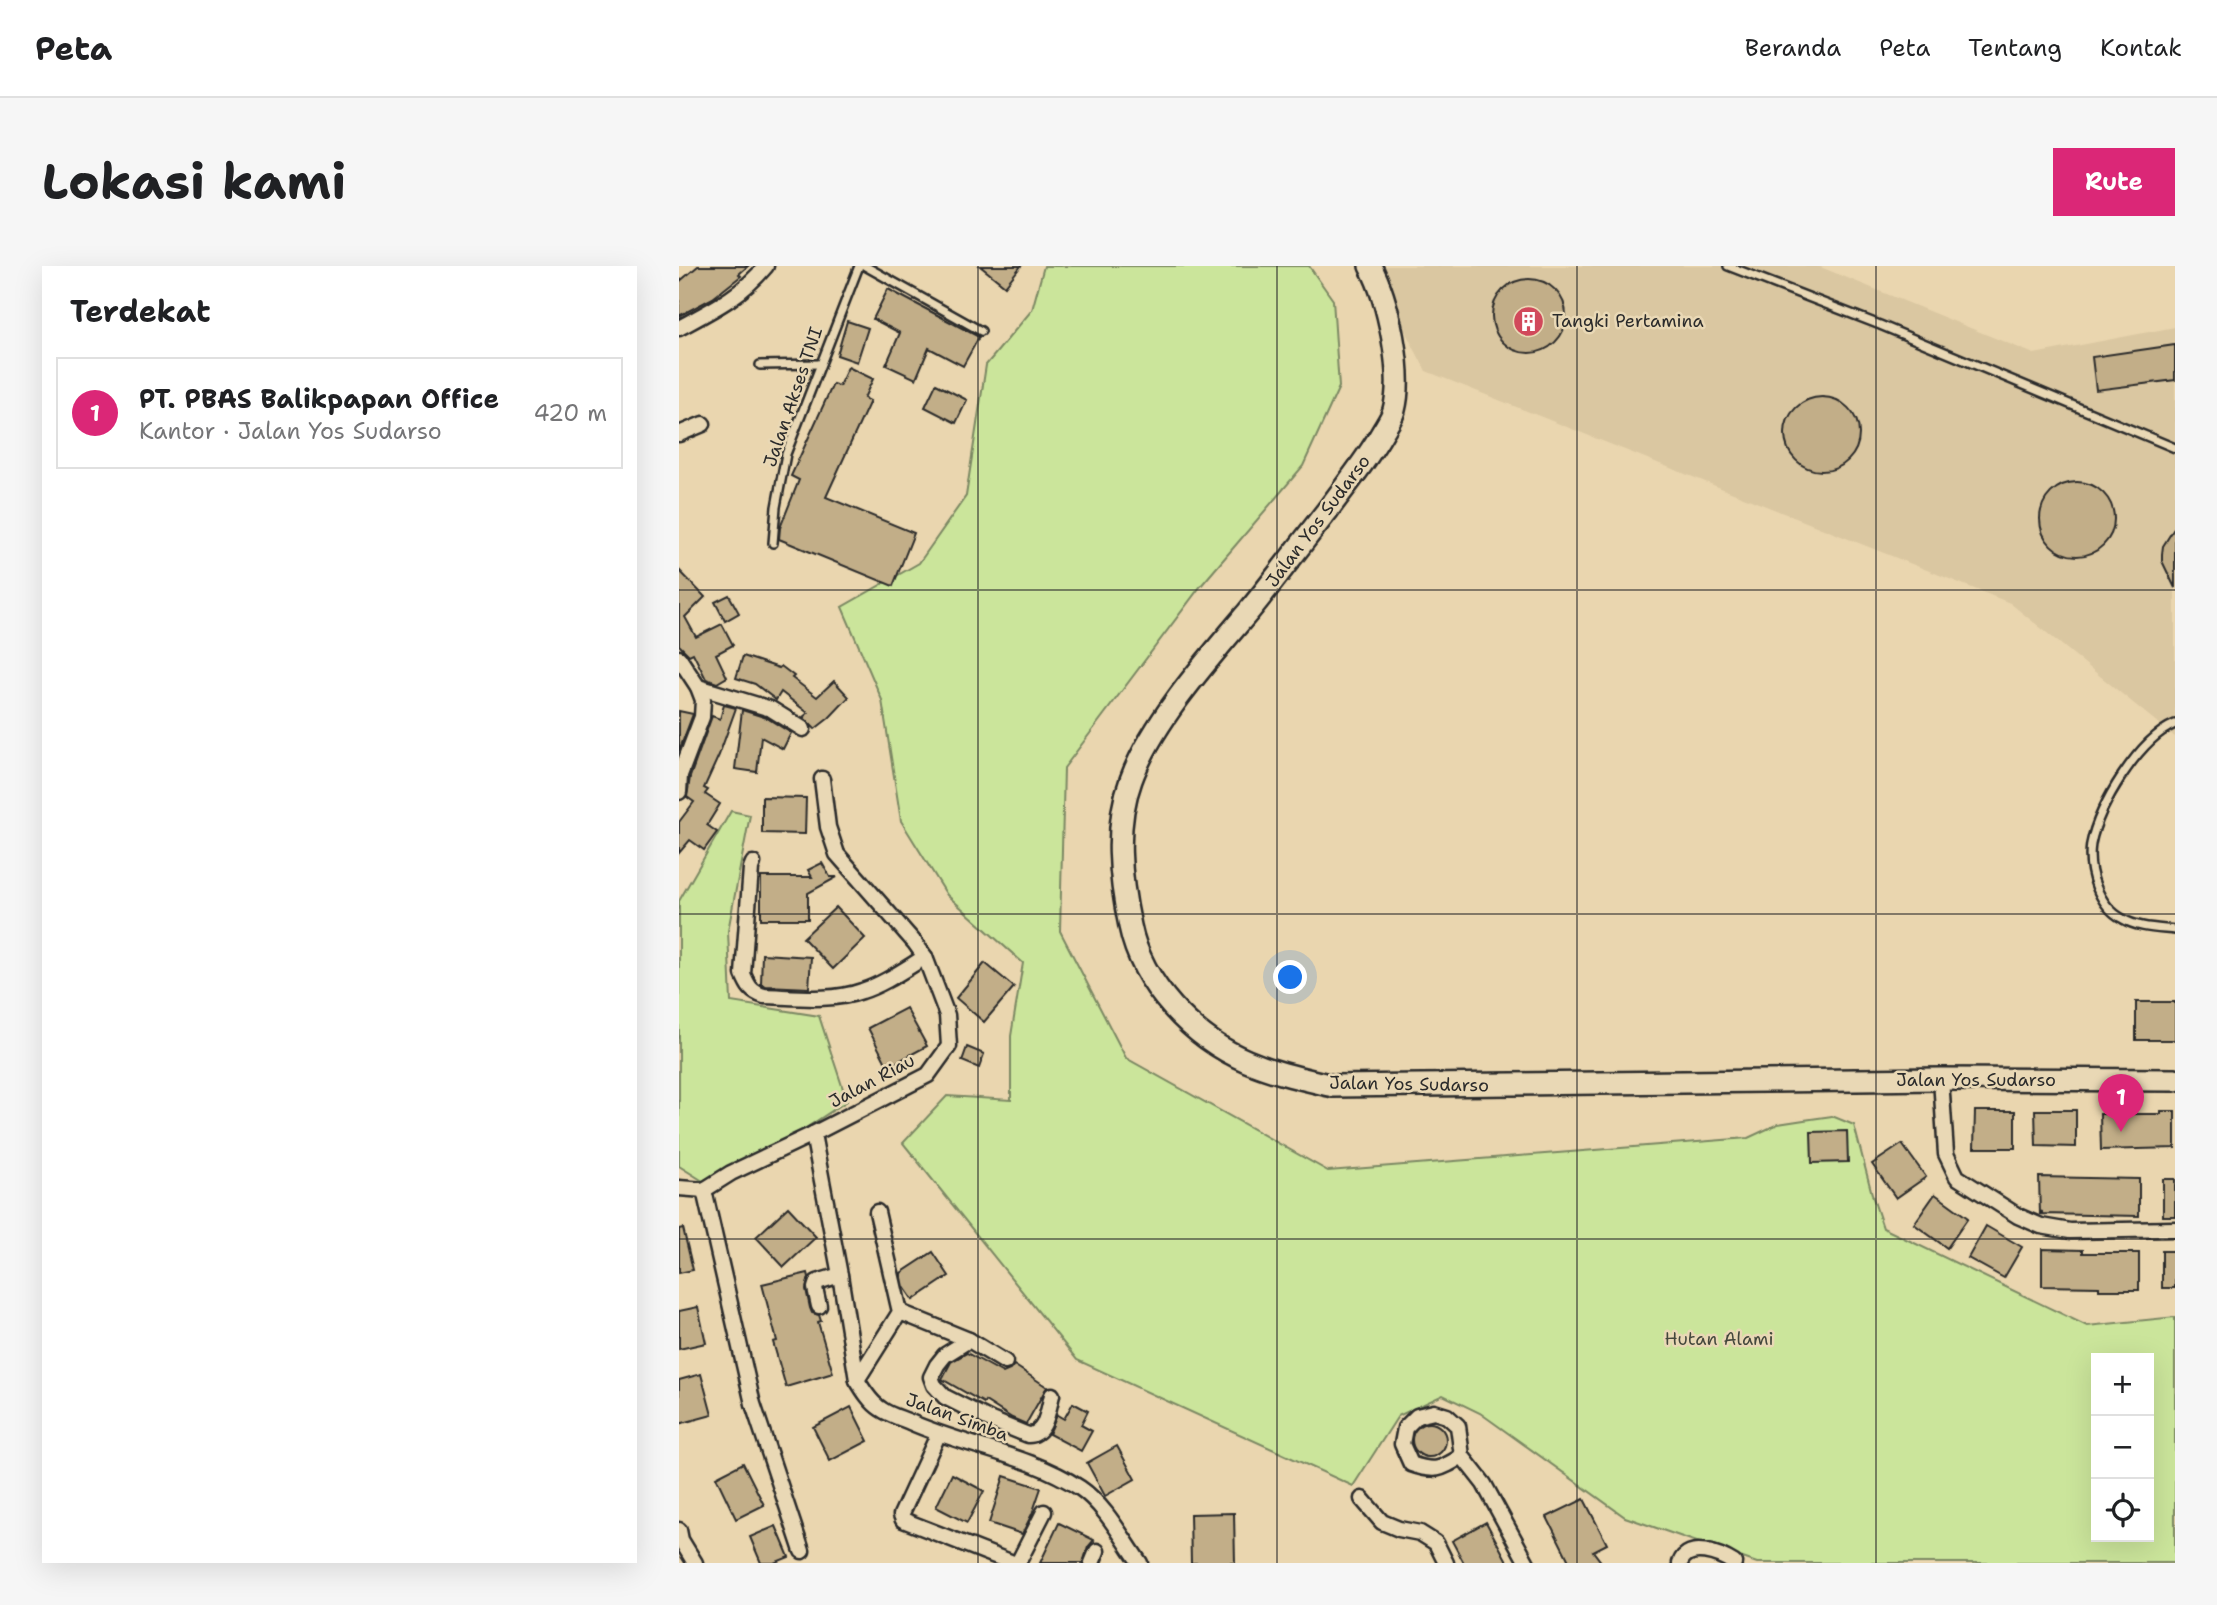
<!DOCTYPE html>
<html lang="id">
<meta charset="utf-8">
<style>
:root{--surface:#fff;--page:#f6f6f6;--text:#202124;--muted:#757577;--line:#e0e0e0;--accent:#db2777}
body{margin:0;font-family:"Shantell Sans",sans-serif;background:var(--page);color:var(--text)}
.controls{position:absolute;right:21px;bottom:21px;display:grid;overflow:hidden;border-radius:0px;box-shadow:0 7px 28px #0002}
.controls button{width:63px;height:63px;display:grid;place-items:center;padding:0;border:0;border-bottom:2px solid var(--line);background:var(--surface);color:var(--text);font:35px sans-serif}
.you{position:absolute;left:612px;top:712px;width:24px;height:24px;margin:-18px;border:5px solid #fff;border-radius:50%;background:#1a73e8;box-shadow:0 0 0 10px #1a73e833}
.badge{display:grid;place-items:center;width:46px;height:46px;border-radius:50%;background:var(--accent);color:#fff;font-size:23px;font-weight:700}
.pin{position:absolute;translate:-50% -58px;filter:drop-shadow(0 2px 4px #0008)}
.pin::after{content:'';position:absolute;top:37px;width:24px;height:21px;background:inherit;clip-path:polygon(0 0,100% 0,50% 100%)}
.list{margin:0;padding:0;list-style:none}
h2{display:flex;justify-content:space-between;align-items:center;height:91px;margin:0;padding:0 28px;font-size:30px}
h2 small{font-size:23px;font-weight:400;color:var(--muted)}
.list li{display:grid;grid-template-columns:46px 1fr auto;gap:21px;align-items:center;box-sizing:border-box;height:112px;margin:0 14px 14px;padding:0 14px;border:2px solid var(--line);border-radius:0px}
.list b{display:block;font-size:26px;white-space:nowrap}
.list p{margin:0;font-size:23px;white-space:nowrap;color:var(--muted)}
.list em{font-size:23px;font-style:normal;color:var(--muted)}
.icon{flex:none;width:38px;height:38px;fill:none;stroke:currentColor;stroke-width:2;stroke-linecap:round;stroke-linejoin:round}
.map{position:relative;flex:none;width:1496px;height:1297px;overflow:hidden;border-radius:0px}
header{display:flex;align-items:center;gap:42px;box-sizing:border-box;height:98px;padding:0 35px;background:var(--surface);border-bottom:2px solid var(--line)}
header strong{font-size:33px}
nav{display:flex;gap:38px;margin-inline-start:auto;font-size:24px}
.intro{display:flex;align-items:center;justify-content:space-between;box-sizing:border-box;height:168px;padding:0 42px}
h1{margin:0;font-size:49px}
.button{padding:18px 32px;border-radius:0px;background:var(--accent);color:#fff;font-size:24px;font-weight:700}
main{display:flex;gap:42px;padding:0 42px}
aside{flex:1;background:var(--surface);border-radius:0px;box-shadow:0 7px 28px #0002}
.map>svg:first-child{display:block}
</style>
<header>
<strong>Peta</strong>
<nav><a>Beranda</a><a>Peta</a><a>Tentang</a><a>Kontak</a></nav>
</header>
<div class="intro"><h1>Lokasi kami</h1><a class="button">Rute</a></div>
<main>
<aside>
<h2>Terdekat<small></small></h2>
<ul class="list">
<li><span class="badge">1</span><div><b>PT. PBAS Balikpapan Office</b><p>Kantor · Jalan Yos Sudarso</p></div><em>420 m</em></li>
</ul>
</aside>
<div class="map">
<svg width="1496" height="1297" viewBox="0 0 1496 1297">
<rect width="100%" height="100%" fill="#ead6af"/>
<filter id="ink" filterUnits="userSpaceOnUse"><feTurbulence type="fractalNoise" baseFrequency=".0143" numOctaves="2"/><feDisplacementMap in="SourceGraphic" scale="14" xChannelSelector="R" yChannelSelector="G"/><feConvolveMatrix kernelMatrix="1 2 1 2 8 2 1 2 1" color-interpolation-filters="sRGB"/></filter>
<g filter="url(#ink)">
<polygon fill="#dac7a1" points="692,0 1139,0 1355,88 1496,61 1496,471 1331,337 747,105"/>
<g fill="#cbe59b" stroke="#7b8863" stroke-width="2" fill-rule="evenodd">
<path d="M 365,0 L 630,0 L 654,34 L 660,121 L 624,200 L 521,321 L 385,502 L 381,665 L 447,792 L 649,905 L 1069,872 L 1099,858 L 1125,854 L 1153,850 L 1175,859 L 1194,932 L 1204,962 L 1408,1060 L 1496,1051 L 1496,1297 L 1078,1297 L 946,1251 L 801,1147 L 764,1129 L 719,1150 L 674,1220 L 398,1094 L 224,877 L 268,830 L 332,834 L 332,770 L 344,697 L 268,629 L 222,555 L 203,434 L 163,341 L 240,297 L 287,230 L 307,99 L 353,44 ZM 1417,1092 L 1470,1092 L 1470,1271 L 1417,1271 Z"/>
<polygon points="52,545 71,549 49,665 52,736 140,750 168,835 35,922 0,900 0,635"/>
</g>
<g fill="#c2ae88" stroke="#2b2b2b" stroke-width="2">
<polygon points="19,0 69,0 60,8 62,10 34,32 0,50 0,16"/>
<polygon points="301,0 342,0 326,20"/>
<circle cx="850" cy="50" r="37"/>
<polygon points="209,23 300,71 284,100 250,82 237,113 207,99 221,67 194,53"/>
<polygon points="168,55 189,62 178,96 158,89"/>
<polygon points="1496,79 1496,114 1417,124 1413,91"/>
<polygon points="169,101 194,113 185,132 191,135 147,231 235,267 214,320 100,273 101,262 120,214 112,210 154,118 160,120"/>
<polygon points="257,118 288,134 277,157 246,141"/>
<circle cx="1143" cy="168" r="37"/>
<circle cx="1398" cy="253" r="37"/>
<polygon points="1496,261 1496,322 1483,295 1483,288 1484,280"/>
<polygon points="0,304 26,331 6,351 17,371 43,358 54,379 37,388 48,411 38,417 27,413 14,387 10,389 0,379"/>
<polygon points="50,329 60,347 46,355 36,336"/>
<polygon points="64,390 100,402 102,400 115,410 113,412 138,431 155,415 170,431 150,452 136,463 124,451 129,447 102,426 97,434 76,418 57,412"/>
<polygon points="45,439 57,442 40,489 25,522 29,524 26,528 41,538 28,559 38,566 25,584 11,574 0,587 0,556 15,536 8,531 11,511 33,450 41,453"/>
<polygon points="63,444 88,452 112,467 104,483 82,471 78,506 56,503"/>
<polygon points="0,445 14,448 0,485"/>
<polygon points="83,531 127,532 126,568 83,567"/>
<polygon points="143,597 151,611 158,611 129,627 129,653 82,653 82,611 133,611 129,604"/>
<polygon points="157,641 186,672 154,703 124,672"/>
<polygon points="83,688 132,691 130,722 87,720 82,718"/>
<polygon points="306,697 335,721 305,756 277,732"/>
<rect x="1457" y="736" width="39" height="38"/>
<polygon points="227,742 248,780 209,801 189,762"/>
<polygon points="288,781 305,788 300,802 283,795"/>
<polygon points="1356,844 1397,844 1397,881 1357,880"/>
<polygon points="1296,845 1336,845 1336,882 1295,882"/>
<polygon points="1482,845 1496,845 1496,882 1422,884 1421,848 1482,848"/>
<polygon points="1168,865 1169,896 1133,897 1132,866"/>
<polygon points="1223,878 1247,911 1217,932 1193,898"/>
<polygon points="1360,911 1460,913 1460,950 1363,948 1363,945 1361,949"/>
<rect x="1484" y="913" width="12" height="37"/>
<polygon points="1256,928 1289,952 1268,982 1235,958"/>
<polygon points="109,941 137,971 105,1001 77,971"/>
<polygon points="1307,960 1343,981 1325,1012 1289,992"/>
<polygon points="4,962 14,1004 0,1007 0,963"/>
<polygon points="1363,983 1404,984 1404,987 1460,987 1460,1024 1420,1024 1420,1021 1363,1020"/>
<rect x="1483" y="985" width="13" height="37"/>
<polygon points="254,986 270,1010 234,1034 225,1021 222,1007"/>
<polygon points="129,1007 130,1011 127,1023 131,1042 133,1047 140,1049 142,1055 139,1056 154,1107 107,1121 94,1076 98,1075 83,1018"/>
<polygon points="19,1041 27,1077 0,1083 0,1045"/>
<polygon points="288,1087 324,1107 331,1104 335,1099 368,1121 347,1158 333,1152 306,1135 305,1137 263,1113 272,1096"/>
<polygon points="22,1108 33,1149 0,1158 0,1114"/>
<polygon points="394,1137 409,1145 402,1159 413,1165 402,1185 370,1168 378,1149 385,1153"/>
<polygon points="172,1141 189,1175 151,1195 134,1161"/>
<circle cx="750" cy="1174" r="17"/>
<polygon points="438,1180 456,1213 426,1230 408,1197"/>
<polygon points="64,1197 85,1239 57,1253 37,1211"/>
<polygon points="273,1208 305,1225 288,1257 257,1241"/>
<polygon points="325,1210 362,1222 353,1248 343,1268 310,1257"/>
<polygon points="905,1233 928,1278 914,1285 923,1297 891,1297 868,1251"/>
<polygon points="555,1247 556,1297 512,1297 511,1248"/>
<polygon points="807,1256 829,1297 785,1297 773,1275"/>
<polygon points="380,1257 415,1274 409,1281 404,1297 361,1297"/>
<polygon points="97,1260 110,1291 95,1297 82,1297 71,1271"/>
</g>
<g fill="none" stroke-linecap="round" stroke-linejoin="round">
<defs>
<g id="lane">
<polyline points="186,0 302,65"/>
<polyline points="1049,0 1201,59 1496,182"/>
<polyline points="81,99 141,98"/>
<polyline points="94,277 97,241 107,188 180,0"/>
<path d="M 1496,458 C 1460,473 1419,540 1412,578 C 1408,604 1419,640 1444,653 C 1459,662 1479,662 1496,664"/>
</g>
<g id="street">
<path d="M 0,62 C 35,43 61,31 87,0"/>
<polyline points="0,168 24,158"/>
<polyline points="0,392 19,421 24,434 23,451 1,509 0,526"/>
<polyline points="19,421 92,443 124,463"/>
<path d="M 74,597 L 72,602 L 64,708 C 69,720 72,726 85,730 C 116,731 153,736 183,725 C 205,718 226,703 246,691"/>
<polyline points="1262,813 1267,888 1278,911 1339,950 1362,960 1391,965 1496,963"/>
<path d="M 134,868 L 161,1009 L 178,1114 C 184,1124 192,1137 202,1143 C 210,1149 222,1152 231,1156 C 285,1180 351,1189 401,1222 C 425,1238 444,1273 461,1297"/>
<polyline points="0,922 25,924 52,907 134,868 249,809 270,780 268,749 246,691 236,677 158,588 149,561 143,513"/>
<polyline points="25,924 74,1138 123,1285"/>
<polyline points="140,1040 136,1022 138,1016 161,1009"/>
<polyline points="221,1046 290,1074 326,1096"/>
<path d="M 290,1074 L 266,1089 L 258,1099 L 252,1111 L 255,1119 L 266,1131 L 312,1154 L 349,1169 C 367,1169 369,1144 373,1129"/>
<polyline points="178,1114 221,1046 198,946"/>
<polyline points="259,1169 222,1249 224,1254 334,1297"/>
<path d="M 783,1190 C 762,1203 757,1207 732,1198 L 723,1178 L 726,1162 L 738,1150 L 755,1146 L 768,1150 L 779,1160 L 783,1190 L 805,1218 L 848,1297"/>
<polyline points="683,1233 703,1256 720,1263 741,1267 757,1277 767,1297"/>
<polyline points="0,1264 2,1274 16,1297"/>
<polyline points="339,1297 365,1246"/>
<polyline points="413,1297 418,1285"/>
<path d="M 1001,1297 C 1009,1275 1041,1288 1055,1297"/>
</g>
<path id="secondary" d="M 691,0 C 709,33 725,107 715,144 C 713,152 707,160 703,167 C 687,195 667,219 648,245 C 622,278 597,312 570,345 C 530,392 473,456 452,514 C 435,560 441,613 451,660 C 463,719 514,772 568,795 C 596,807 625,813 654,820 L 1262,813 L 1496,814"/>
</defs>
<use href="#lane" stroke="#2b2b2b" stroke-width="12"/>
<use href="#street" stroke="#2b2b2b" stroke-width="19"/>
<use href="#secondary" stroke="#2b2b2b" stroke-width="26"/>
<use href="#lane" stroke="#e9d8b5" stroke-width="7"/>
<use href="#street" stroke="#e9d8b5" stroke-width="14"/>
<use href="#secondary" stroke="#e9d8b5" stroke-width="21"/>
</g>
</g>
<path fill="none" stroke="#2b2b2b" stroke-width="2" stroke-opacity="0.55" d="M 299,0 L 299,1297M 598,0 L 598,1297M 898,0 L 898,1297M 1197,0 L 1197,1297M 0,324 L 1496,324M 0,648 L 1496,648M 0,973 L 1496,973"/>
<defs>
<symbol id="building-disc" viewBox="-11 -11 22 22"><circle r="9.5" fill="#d1495b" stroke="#e9d8b5"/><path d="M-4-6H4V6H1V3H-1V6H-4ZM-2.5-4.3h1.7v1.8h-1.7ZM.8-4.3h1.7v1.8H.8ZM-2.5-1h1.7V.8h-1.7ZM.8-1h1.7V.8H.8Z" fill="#fff"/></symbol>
</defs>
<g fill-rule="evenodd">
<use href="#building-disc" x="832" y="38" width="35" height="35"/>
</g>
<g text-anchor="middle" stroke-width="5" stroke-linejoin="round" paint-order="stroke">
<g font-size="18" fill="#2b2b2b" stroke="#e9d8b5" text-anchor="start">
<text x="873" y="61">Tangki Pertamina</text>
</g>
<g font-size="18" fill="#2b2b2b" stroke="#e9d8b5">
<text transform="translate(114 131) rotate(-71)" y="6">Jalan Akses TNI</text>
<text transform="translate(639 255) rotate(-53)" y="6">Jalan Yos Sudarso</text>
<text x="1297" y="820">Jalan Yos Sudarso</text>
<text transform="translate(193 815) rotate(-28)" y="6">Jalan Riau</text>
<text transform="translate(730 818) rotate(1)" y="6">Jalan Yos Sudarso</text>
<text transform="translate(278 1151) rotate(20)" y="6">Jalan Simba</text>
</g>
<g font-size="18" fill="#43473c" stroke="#e9d8b5">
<text x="1040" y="1079">Hutan Alami</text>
</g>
</g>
</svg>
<div class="controls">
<button>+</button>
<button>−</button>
<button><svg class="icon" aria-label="locate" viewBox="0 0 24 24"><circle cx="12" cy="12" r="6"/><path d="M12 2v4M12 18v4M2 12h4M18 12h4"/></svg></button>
</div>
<div class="you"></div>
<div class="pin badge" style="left:1442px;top:866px">1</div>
</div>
</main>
